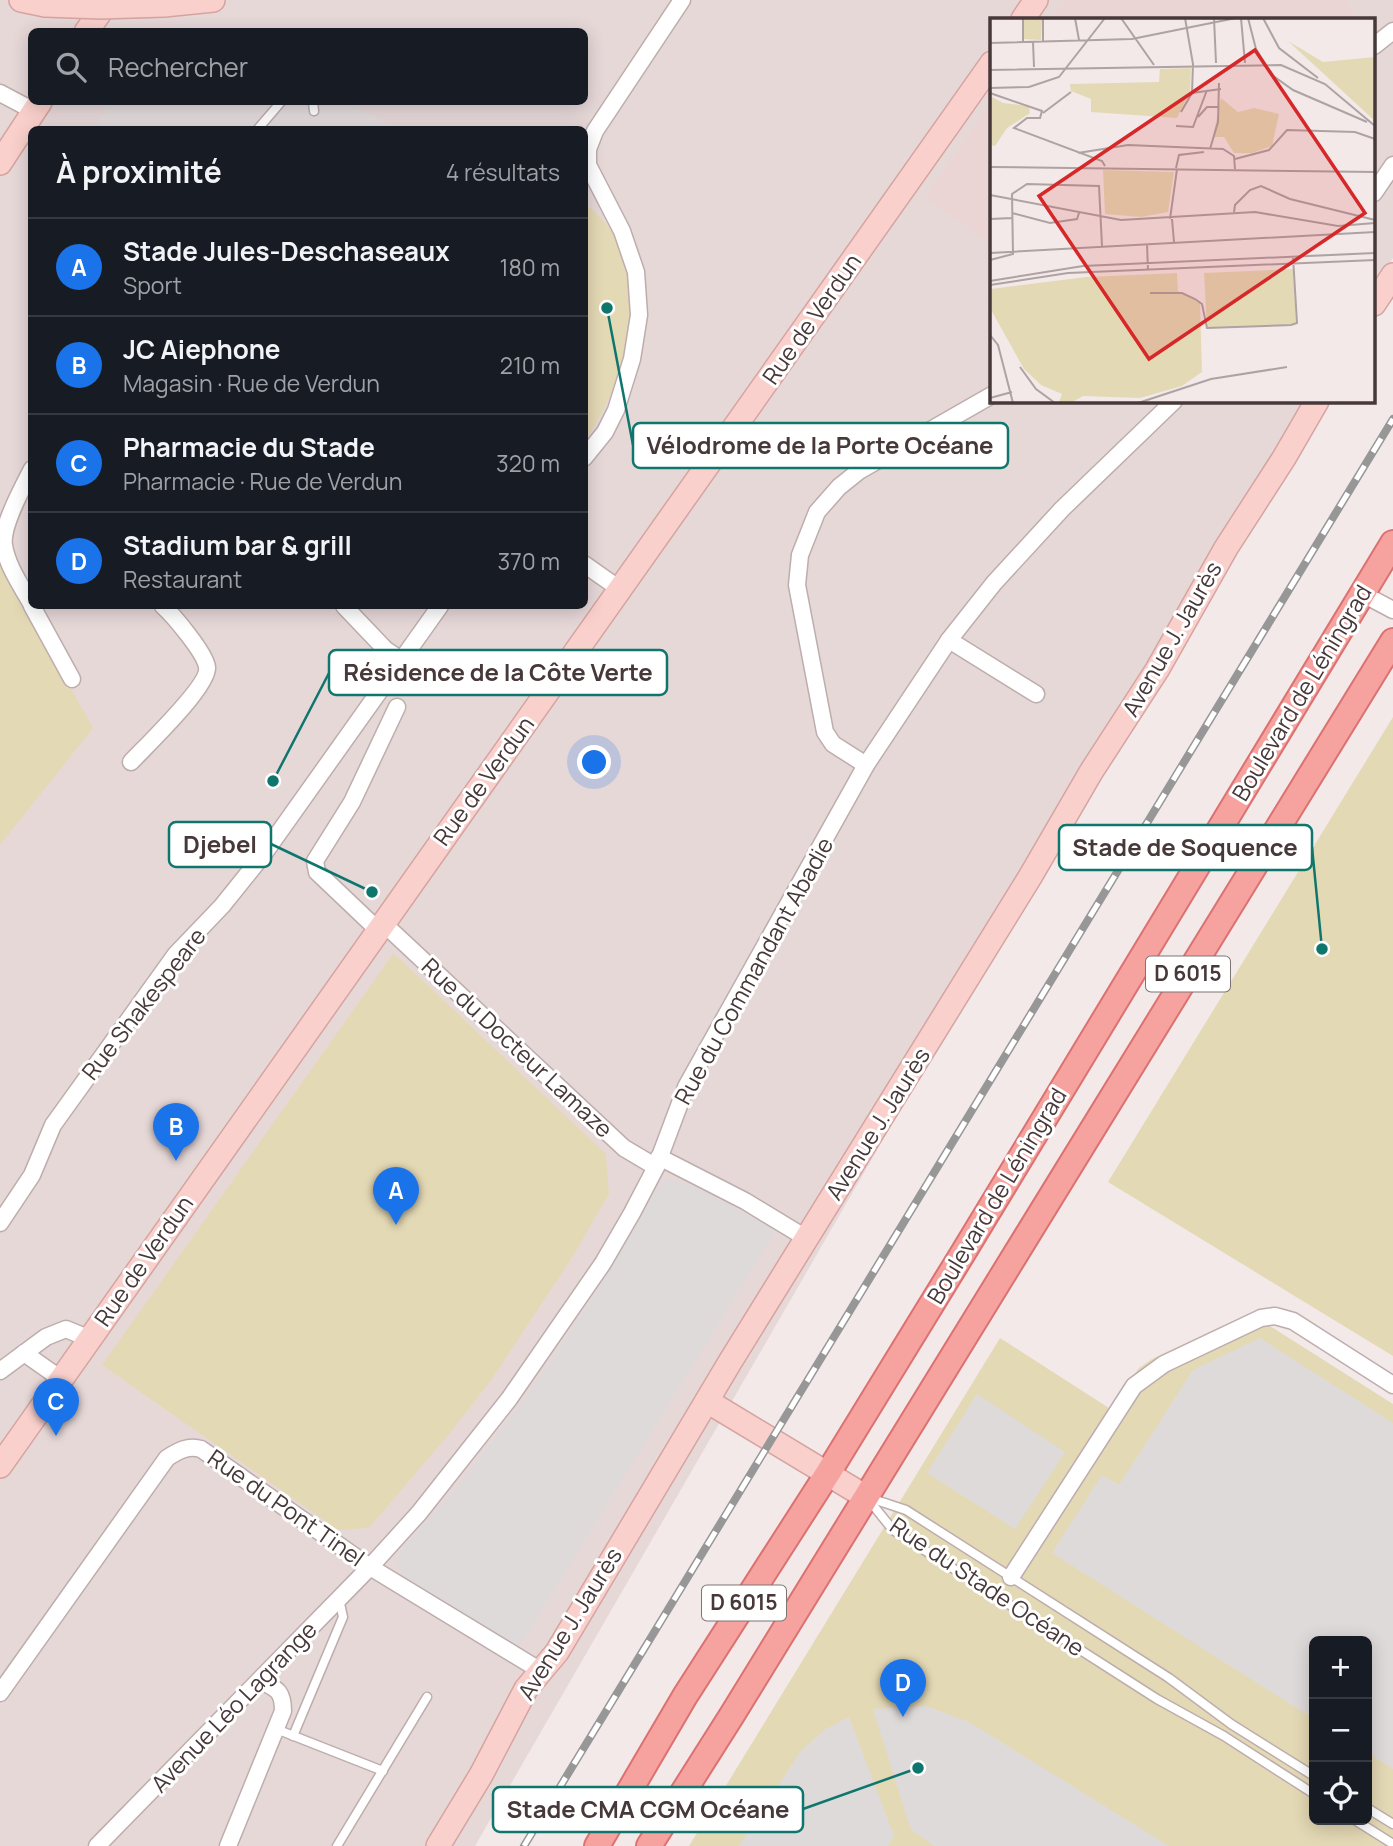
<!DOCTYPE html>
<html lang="fr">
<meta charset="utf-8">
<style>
:root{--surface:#171b24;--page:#20242c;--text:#f1f3f6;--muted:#9ea1a6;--line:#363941;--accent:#1a73e8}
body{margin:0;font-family:Manrope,sans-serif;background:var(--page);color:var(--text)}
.controls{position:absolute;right:21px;bottom:21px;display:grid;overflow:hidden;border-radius:10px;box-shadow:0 4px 18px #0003}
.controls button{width:63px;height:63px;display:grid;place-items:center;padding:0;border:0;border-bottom:2px solid var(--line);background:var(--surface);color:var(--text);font:35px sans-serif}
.you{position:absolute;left:595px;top:763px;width:24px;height:24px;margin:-18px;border:5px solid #fff;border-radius:50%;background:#1a73e8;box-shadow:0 0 0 10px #1a73e833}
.badge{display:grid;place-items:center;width:46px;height:46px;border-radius:50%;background:var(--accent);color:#fff;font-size:23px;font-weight:700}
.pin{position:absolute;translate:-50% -58px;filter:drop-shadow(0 2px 4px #0008)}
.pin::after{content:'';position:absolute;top:37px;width:24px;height:21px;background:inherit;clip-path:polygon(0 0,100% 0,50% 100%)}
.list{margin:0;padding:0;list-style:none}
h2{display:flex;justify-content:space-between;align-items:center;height:91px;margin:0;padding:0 28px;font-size:30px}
h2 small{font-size:23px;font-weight:400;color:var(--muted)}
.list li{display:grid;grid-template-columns:46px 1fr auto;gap:21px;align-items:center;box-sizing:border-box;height:98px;padding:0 28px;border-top:2px solid var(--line)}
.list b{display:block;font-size:26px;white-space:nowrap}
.list p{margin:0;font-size:23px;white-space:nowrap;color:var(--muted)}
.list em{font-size:23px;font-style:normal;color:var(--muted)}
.icon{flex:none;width:38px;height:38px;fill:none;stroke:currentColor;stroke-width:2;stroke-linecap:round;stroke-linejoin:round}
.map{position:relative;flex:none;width:1393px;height:1846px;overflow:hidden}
.search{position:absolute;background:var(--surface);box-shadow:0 4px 18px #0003;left:28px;top:28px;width:560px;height:77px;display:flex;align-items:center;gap:18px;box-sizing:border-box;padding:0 24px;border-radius:10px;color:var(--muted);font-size:26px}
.panel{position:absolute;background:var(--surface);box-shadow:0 4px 18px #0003;left:28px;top:126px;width:560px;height:483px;border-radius:10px}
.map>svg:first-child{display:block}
</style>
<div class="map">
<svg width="1393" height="1846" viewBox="0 0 1393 1846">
<rect width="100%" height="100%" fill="#f3e9e9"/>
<path fill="#e7d8d8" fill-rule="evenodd" d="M 0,0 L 1393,0 L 1393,258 L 1374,291 L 1374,19 L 992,19 L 992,401 L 1310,401 L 475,1846 L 0,1846 ZM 32,32 L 584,32 L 584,102 L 32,102 ZM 32,130 L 584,130 L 584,606 L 32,606 Z"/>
<polygon fill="#e3dbdc" points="112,102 346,102 399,129 107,130 97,123"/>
<g fill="#ebd5d4">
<polygon points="1065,0 1345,0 1359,19 1051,19"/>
<polygon points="992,102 992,245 925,197"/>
</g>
<g fill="#e4d9b5" fill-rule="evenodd">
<path d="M 585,203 C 599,216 613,229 621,248 C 648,311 621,388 585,441 Z"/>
<polygon points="0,562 93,728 0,845"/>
<polygon points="1393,717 1393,1356 1108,1182"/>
<polygon points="393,954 401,960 606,1154 609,1194 573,1256 492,1379 450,1433 369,1528 338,1530 102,1365"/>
<path d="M 1233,1321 L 1241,1335 L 1267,1324 L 1393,1404 L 1393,1846 L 689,1846 L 1000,1338 L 1109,1408 L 1139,1368 L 1152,1359 ZM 1314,1641 L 1367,1641 L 1367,1820 L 1314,1820 Z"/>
</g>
<g fill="#dfdada">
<polygon points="666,1178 696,1186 776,1230 519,1647 400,1575 397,1562 399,1552 453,1492 533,1387 603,1281 655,1190"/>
<polygon points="1260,1338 1393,1423 1393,1769 1367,1752 1367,1641 1314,1641 1314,1719 1052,1553 1102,1475 1119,1485 1193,1370"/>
<polygon points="977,1394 1065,1452 1015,1529 927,1473"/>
<polygon points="926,1706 969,1722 1169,1846 935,1846 911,1830 873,1709"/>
<polygon points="849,1717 894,1836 888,1846 739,1846 800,1752 824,1730"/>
</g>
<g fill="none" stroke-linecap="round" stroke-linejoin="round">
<defs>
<g id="lane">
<polyline points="313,102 314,111"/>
<polyline points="257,130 281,102"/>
<polyline points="870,1498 906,1510 1169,1678 1231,1724 1314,1776"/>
<polyline points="868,1499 893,1530 1157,1699 1224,1736 1314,1794"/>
<polyline points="276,1729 383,1771"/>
<polyline points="293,1736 343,1617 339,1599"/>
<polyline points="1367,1808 1393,1824"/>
<polyline points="1355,1820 1393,1844"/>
<polyline points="337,1846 427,1697"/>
</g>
<g id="street">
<polyline points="1374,46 1393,31"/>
<polyline points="0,93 34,111"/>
<polyline points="1374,193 1393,165"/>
<polyline points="584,458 605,432 616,410 632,359 639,315 636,272 622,231 588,165 588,149 595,131 682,0"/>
<path d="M 32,469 C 23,487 1,526 4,545 C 7,566 22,587 32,605"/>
<polyline points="584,564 621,590"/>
<polyline points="1361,593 1393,610"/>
<polyline points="32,606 72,679"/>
<polyline points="344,606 386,650 401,660"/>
<polyline points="949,640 1036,694"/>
<path d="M 131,762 C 146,746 210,685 207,667 C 205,653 174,616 163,606"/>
<polyline points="866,765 833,744 825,732 797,585 800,555 817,512 839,487 859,471 992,395"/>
<polyline points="383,923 624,1148 656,1167"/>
<polyline points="378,930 317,872 315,861 352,802 397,707"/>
<polyline points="659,1157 745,1201 806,1238"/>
<polyline points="0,1223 32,1175 53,1125 176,954 222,906 263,855 440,606"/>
<polyline points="24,1353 61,1379"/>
<polyline points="0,1371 46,1337 66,1329 90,1339"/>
<polyline points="1011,1577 1134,1386 1164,1364 1261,1318 1275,1316 1293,1321 1393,1385"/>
<path d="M 0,1693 L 167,1458 C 178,1451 188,1445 201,1449 L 370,1567 L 541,1671"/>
<polyline points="97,1846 370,1567 419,1513 509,1399 603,1263 632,1213 656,1167 686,1087 866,765 949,640 994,583 1062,509 1174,401"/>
<path d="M 228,1846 L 283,1711 C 283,1691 277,1689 261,1681"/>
</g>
<g id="secondary">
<polyline points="21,0 45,5"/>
<polyline points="164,5 213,0"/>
<polyline points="1023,19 1036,0"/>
<polyline points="86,32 109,0"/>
<polyline points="0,163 40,102"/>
<polyline points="1374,304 1393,275"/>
<polyline points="707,1401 866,1497"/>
<polyline points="0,1466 992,63"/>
<polyline points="438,1846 481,1775 526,1689 557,1652 730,1362 1030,877 1091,772 1157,670 1226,548 1284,458 1317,401"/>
</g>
<g id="primary">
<polyline points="597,1846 685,1696 828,1473 963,1253 1393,543"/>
<polyline points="649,1846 732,1715 1393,641"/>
</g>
</defs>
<use href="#lane" stroke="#beadad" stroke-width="11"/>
<use href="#street" stroke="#beadad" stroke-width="19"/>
<use href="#secondary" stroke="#d5a4a1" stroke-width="26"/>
<use href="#primary" stroke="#db7170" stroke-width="28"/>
<use href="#lane" stroke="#fff" stroke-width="8"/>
<use href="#street" stroke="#fff" stroke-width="16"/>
<use href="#secondary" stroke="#fad0cc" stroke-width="23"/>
<use href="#primary" stroke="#f6a29f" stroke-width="24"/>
<defs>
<polyline id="rail" points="524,1846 1393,419"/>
</defs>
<use href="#rail" stroke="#979797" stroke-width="8"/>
<use href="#rail" stroke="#fff" stroke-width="5" stroke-dasharray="16" stroke-linecap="butt"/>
<defs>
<polyline id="secondary-bridge" points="45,5 101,7 164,5"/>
</defs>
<use href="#secondary-bridge" stroke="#d5a4a1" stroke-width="26" stroke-linecap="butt"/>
<use href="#secondary-bridge" stroke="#fad0cc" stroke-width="23"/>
</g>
<g text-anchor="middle" stroke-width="6" stroke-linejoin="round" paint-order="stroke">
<g fill="#fff" stroke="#7e7474" stroke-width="2">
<rect x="1146" y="956.5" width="84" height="35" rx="5"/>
<rect x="702" y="1585.5" width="84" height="35" rx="5"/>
</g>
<g font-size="21" font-weight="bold" fill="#473839">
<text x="1188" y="981">D 6015</text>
<text x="744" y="1610">D 6015</text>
</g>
<g font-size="23" fill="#473839" stroke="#fff">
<text transform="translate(812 319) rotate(-55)" y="8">Rue de Verdun</text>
<text transform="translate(1172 639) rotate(-60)" y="8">Avenue J. Jaurès</text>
<text transform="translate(1302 693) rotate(-59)" y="8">Boulevard de Léningrad</text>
<text transform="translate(484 781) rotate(-54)" y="8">Rue de Verdun</text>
<text transform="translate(754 971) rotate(-61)" y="8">Rue du Commandant Abadie</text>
<text transform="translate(144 1004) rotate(-52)" y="8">Rue Shakespeare</text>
<text transform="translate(517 1048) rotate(43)" y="8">Rue du Docteur Lamaze</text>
<text transform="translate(878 1124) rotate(-58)" y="8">Avenue J. Jaurès</text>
<text transform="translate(997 1196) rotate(-59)" y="8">Boulevard de Léningrad</text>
<text transform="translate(144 1261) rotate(-55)" y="8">Rue de Verdun</text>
<text transform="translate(286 1508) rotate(35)" y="8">Rue du Pont Tinel</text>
<text transform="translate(987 1587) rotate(34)" y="8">Rue du Stade Océane</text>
<text transform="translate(570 1624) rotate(-58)" y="8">Avenue J. Jaurès</text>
<text transform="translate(234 1707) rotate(-46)" y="8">Avenue Léo Lagrange</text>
</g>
</g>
<g transform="translate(990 18)">
<rect width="385" height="385" fill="#f3e9e9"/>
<path d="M 34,0 L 52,0 L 51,22 L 34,21 ZM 298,23 L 333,44 L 385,39 L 385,103 ZM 201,50 L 200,74 L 187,100 L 101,94 L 101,81 L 81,73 L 80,66 L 169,64 L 170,51 ZM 0,78 L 13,85 L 39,88 L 40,95 L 17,110 L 5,128 L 0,127 ZM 231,80 L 248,94 L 264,90 L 289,96 L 282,128 L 262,135 L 244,135 L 234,119 L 223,119 ZM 113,152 L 184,154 L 178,194 L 151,199 L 115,196 ZM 303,251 L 306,306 L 217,310 L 214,255 ZM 187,255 L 188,273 L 210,285 L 212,354 L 192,368 L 150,380 L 93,378 L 81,385 L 69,384 L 72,376 L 51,367 L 34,351 L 0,290 L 0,271 L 96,259 Z" fill="#e4d9b5"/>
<path fill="none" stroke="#aea2a3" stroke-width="2" d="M 33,0 L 33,24M 53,0 L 53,23M 85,0 L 89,22M 131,0 L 164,47M 195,0 L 203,46 L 202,75M 224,0 L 226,45M 251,0 L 255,45M 258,0 L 266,31 L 282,57 L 303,72 L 377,104M 273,0 L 289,30 L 328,60M 43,24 L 44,49M 0,25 L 142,21 L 246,0M 0,52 L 291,47 L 335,66 L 385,108M 0,70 L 39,69 L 69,59 L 115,0M 0,75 L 52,93 L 50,100 L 37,100 L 24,110 L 112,143 L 115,148M 191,94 L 202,75 L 231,71M 53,95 L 81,74M 208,99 L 217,89 L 229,89M 186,108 L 203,109 L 217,72M 220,131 L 228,104 L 229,65M 88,135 L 138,127 L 233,131 L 244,138 L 245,151M 245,141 L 279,132 L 297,112 L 365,114 L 385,121M 0,149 L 385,154M 186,150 L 189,137 L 214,134M 0,177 L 131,202 L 265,194 L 348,208 L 385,205M 244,194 L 245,187 L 260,172 L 271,168 L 300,181 L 385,202M 22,195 L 60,205 L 87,201 L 89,195M 0,201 L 22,200M 180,201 L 187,151M 182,201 L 184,224M 157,226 L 158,252M 0,235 L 385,214M 0,242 L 23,236 L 22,176 L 37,166 L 109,168 L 112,228M 0,263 L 93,248 L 385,235M 0,267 L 78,255 L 385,242M 160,275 L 192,275 L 205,281 L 212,286 L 217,310 L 301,307 L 307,305 L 303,239M 0,317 L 8,327 L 23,385M 30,349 L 46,371 L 65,385M 0,380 L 22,374M 87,385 L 132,385M 148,385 L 221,361 L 297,349"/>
<path fill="#d62828" fill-opacity="0.15" stroke="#d62828" stroke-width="3.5" d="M 265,32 L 375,195 L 159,341 L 49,178 Z"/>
<rect width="385" height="385" fill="none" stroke="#473839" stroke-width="3.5"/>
</g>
<path fill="none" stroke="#0f766e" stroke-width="2.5" d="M607 308L633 445M273 781L329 673M372 892L271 844M1322 949L1312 847M918 1768L803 1809"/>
<g fill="#0f766e" stroke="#fff" stroke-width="2.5">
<circle cx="607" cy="308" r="7"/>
<circle cx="273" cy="781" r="7"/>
<circle cx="372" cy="892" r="7"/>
<circle cx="1322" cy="949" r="7"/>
<circle cx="918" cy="1768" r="7"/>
</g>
<g fill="#fff" stroke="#0f766e" stroke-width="2.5">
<rect x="633" y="423" width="375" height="45" rx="7"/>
<rect x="329" y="650" width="338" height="45" rx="7"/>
<rect x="169" y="822" width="102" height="45" rx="7"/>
<rect x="1059" y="825" width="253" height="45" rx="7"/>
<rect x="493" y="1787" width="310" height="45" rx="7"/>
</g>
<g font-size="24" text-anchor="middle" font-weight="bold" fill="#473839">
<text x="820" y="454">Vélodrome de la Porte Océane</text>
<text x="498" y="681">Résidence de la Côte Verte</text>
<text x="220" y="853">Djebel</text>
<text x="1185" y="856">Stade de Soquence</text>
<text x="648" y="1818">Stade CMA CGM Océane</text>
</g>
</svg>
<div class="controls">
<button>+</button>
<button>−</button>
<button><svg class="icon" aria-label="locate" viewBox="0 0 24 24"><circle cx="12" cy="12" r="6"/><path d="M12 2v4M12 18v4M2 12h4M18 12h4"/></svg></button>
</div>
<div class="you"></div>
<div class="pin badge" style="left:396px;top:1225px">A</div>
<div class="pin badge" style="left:176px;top:1161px">B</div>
<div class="pin badge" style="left:56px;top:1436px">C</div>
<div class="pin badge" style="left:903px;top:1717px">D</div>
<div class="search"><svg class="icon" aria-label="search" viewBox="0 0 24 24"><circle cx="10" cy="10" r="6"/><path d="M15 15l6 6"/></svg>Rechercher</div>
<section class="panel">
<h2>À proximité<small>4 résultats</small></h2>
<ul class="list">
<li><span class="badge">A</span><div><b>Stade Jules-Deschaseaux</b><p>Sport</p></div><em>180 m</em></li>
<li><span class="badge">B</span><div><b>JC Aiephone</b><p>Magasin · Rue de Verdun</p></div><em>210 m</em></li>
<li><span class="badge">C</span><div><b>Pharmacie du Stade</b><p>Pharmacie · Rue de Verdun</p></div><em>320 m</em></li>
<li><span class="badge">D</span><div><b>Stadium bar &amp; grill</b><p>Restaurant</p></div><em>370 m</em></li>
</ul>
</section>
</div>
